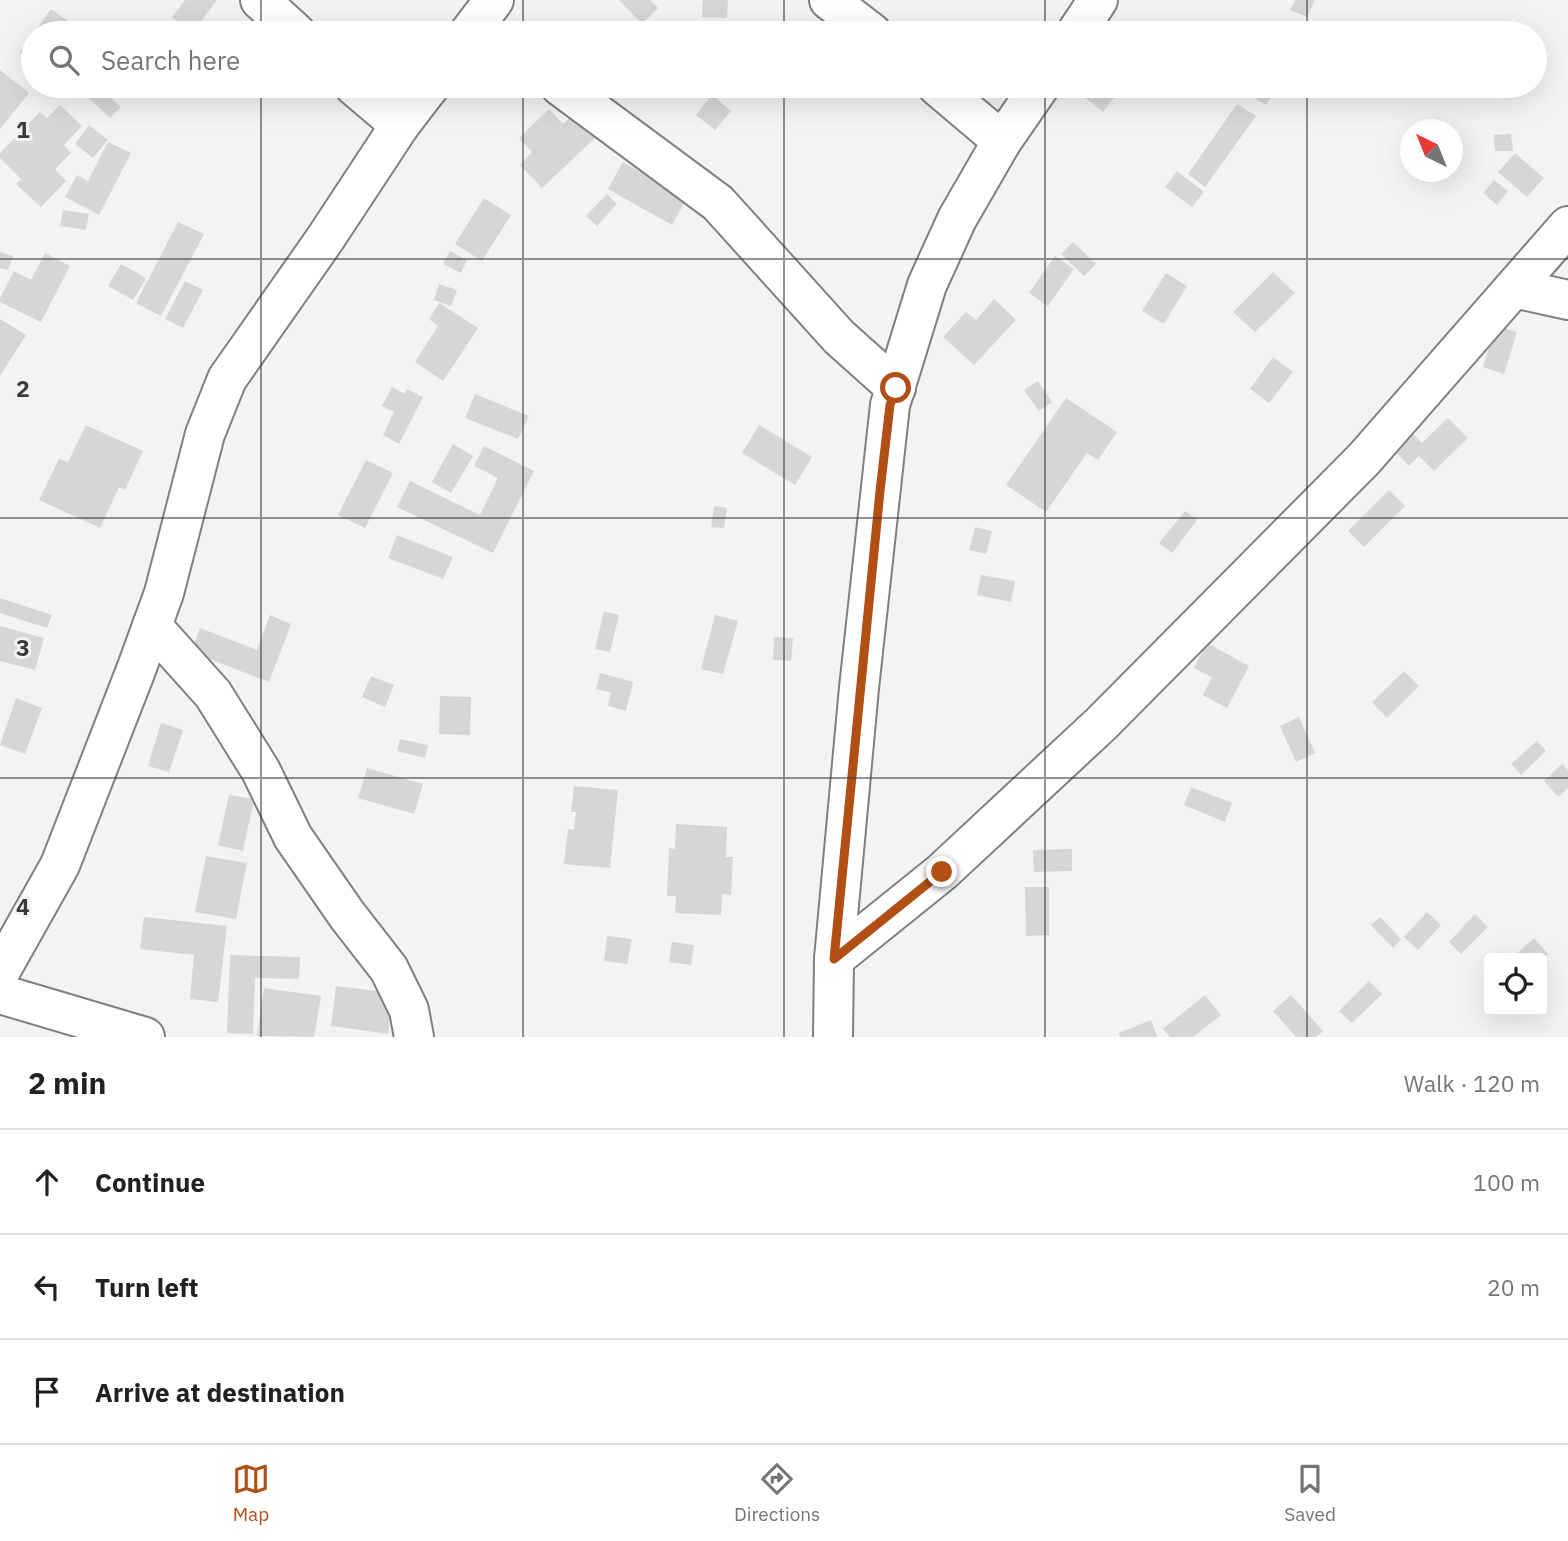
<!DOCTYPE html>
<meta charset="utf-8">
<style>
:root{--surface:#fff;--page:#f6f6f6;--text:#202124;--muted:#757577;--line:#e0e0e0;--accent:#b14f14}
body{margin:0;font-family:"IBM Plex Sans",sans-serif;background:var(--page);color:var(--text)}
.controls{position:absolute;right:21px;bottom:21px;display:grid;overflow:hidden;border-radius:7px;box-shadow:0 7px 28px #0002}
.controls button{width:63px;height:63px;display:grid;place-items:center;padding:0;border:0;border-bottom:2px solid var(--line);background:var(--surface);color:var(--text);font:35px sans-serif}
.compass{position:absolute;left:1400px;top:119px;width:63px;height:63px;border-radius:50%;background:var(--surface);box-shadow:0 7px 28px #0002;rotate:317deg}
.stop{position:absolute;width:21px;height:21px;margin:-16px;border:5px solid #b14f14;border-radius:50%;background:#fff}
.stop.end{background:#b14f14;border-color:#fff;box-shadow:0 2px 7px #0008}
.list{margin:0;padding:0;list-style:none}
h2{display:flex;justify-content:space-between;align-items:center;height:91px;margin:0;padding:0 28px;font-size:30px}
h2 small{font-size:23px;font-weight:400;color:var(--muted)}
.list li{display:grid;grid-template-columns:46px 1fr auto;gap:21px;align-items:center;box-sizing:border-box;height:105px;padding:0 28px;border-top:2px solid var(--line)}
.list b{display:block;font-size:26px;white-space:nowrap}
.list em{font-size:23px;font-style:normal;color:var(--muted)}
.icon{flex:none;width:38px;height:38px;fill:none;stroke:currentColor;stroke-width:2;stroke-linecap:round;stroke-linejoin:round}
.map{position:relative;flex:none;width:1568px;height:1037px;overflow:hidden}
.search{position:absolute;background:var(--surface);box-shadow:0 7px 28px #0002;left:21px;right:21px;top:21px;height:77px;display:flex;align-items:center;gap:18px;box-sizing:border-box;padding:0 24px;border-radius:38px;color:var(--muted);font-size:26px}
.sheet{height:406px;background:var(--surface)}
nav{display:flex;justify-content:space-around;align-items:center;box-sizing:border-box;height:98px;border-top:2px solid var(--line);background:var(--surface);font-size:19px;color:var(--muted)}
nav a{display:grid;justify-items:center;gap:4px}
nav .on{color:var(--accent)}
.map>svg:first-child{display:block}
</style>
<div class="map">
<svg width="1568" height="1037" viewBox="0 0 1568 1037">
<rect width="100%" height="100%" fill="#f1f4f1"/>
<g fill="#d6d7d4">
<polygon points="185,0 217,0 192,33 172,17"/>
<polygon points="619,0 650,0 658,8 642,24"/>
<polygon points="703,0 728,0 727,18 702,17"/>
<polygon points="1295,0 1315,0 1307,17 1290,10"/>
<polygon points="51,9 68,21 59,33 34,33"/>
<polygon points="1129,24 1141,33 1122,33"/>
<polygon points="702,25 722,25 721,33 702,33"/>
<polygon points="33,34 33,63 19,53"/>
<polygon points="0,70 29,93 0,129"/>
<polygon points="76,86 98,86 121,107 110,118"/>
<polygon points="1081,86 1123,86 1103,112 1077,91"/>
<polygon points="1245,86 1278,86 1266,105 1243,90"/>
<polygon points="1479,86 1511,86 1506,99 1478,89"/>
<polygon points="712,95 731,111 715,130 696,115"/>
<polygon points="1237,104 1256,116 1205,187 1188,174"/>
<polygon points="60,105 82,126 64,145 71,153 55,169 66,181 41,207 16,184 21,179 0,158 0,153 40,112 47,118"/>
<polygon points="549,109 563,124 573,114 595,138 542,188 520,165 532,152 519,138"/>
<polygon points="89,125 108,140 93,158 75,144"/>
<polygon points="1511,134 1513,151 1495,151 1494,135"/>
<polygon points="108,142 131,153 99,215 65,197 77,175 88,181"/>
<polygon points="1515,153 1544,178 1527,197 1498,172"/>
<polygon points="623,162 687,198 672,225 608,189"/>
<polygon points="1177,171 1204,192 1192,207 1165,187"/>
<polygon points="1494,180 1508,191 1497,205 1483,193"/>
<polygon points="607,194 617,204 597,226 586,216"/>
<polygon points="484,198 511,215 482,261 455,244"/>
<polygon points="63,210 89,214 86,230 60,226"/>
<polygon points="178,222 204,234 161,316 136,303"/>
<polygon points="1073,242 1096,264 1084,276 1061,254"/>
<polygon points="450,251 467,260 461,273 443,264"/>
<polygon points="0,252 13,256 8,270 0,268"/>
<polygon points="45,253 70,266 41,322 0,302 0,298 14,271 31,280"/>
<polygon points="1055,256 1074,269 1048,306 1029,293"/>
<polygon points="121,264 146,278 133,300 108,286"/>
<polygon points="1273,272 1295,293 1255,332 1233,312"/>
<polygon points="1166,273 1187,286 1164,324 1142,311"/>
<polygon points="185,281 203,290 183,328 165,319"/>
<polygon points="439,284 457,290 451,306 434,300"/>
<polygon points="994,299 1016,320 974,365 943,337 966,312 976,320"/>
<polygon points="439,303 478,328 443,381 415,362 438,326 429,319"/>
<polygon points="0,319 26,335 0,376"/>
<polygon points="1496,325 1517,332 1504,374 1483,367"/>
<polygon points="1273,357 1293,372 1269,403 1250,389"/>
<polygon points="1038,381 1052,402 1039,411 1024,390"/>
<polygon points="392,387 405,394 407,389 423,397 399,444 383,435 394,412 382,406"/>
<polygon points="475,394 529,416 518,439 465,418"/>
<polygon points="1066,398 1117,432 1098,460 1087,453 1046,512 1006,485"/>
<polygon points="1448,418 1468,438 1434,471 1419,456 1409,466 1385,441 1403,424 1422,443"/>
<polygon points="86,425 143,451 125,490 119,487 100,528 39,500 59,459 68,462"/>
<polygon points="759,425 812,457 795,485 742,453"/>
<polygon points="453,444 473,456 451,493 432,482"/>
<polygon points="484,446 534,471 493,553 397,507 410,481 480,515 498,478 474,466"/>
<polygon points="366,460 393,473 365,528 338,515"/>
<polygon points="1389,490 1405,506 1364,547 1348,531"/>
<polygon points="714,506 727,508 724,528 711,527"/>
<polygon points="1185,511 1197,520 1172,553 1159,543"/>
<polygon points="975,527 992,531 986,554 969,550"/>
<polygon points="397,535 453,557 443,579 388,558"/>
<polygon points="981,575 1015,581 1011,602 977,595"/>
<polygon points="0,598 52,615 47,628 0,613"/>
<polygon points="604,611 619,615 610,652 595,649"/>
<polygon points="270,615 291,624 269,682 191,652 200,628 257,650"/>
<polygon points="715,615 738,621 723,674 701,669"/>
<polygon points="0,626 44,638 35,670 0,661"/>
<polygon points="774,637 793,638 791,661 773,660"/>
<polygon points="1207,643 1249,666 1227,708 1203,695 1212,677 1194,668"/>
<polygon points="1404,671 1419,686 1387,718 1372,702"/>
<polygon points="600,673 633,682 626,711 608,706 611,693 596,689"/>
<polygon points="371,676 394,685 385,707 362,697"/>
<polygon points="440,696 471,697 470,735 439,734"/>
<polygon points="16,698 42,708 25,754 0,745"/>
<polygon points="1299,717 1315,753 1296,762 1280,726"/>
<polygon points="161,723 183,730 169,772 148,766"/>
<polygon points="400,739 428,745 425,758 397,751"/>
<polygon points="1537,741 1546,751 1521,775 1511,764"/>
<polygon points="1562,764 1568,770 1568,788 1558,797 1544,781"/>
<polygon points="367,768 423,784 414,814 358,798"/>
<polygon points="574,786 618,790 610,868 564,864 568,829 574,830 576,812 571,812"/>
<polygon points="1191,787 1232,803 1225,822 1184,805"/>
<polygon points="229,795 254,799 243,851 218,845"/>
<polygon points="676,824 727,827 726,857 733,857 731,895 722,894 721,915 675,913 676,896 667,896 669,848 675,849"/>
<polygon points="1072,849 1072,871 1034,872 1033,850"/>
<polygon points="206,856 247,863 236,919 195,912"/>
<polygon points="1025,887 1049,887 1049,935 1026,936"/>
<polygon points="1427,912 1441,925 1418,950 1404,937"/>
<polygon points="1475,914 1488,927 1461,954 1449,942"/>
<polygon points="144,917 227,926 218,1002 190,999 194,955 140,949"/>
<polygon points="1380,917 1401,939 1393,948 1371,925"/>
<polygon points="607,936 632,939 627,964 604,961"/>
<polygon points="1534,938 1548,954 1542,960 1542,958 1512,958"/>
<polygon points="672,942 694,945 691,965 669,962"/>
<polygon points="230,955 300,957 299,979 255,978 253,1034 227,1033"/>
<polygon points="1369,981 1382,994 1352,1023 1339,1011"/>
<polygon points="336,986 393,993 388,1034 331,1026"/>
<polygon points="264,988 321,996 314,1037 257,1036"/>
<polygon points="1205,995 1221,1015 1193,1037 1170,1037 1163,1029"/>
<polygon points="1291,995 1323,1031 1316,1037 1296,1037 1273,1011"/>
<polygon points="1151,1020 1157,1037 1120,1037 1119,1033"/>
</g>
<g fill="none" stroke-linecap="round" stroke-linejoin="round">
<defs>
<g id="minor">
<polyline points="260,0 296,33"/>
<polyline points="829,0 872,33"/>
<polyline points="469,33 494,0"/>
<polyline points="1076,33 1098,0"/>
<polyline points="354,86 400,125"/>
<polyline points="560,86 718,203 839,337 896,388"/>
<polyline points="937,86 1002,141"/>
<polyline points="1514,288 1568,300"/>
<polyline points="152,626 213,694 261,771 293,837 347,915 389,969 409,1010 414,1037"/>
<polyline points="834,959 942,872 1101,724 1364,459 1568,226"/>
<polyline points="0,972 60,865 136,670 164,593 205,434 227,379 325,239 400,125 430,86"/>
<polyline points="0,994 145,1037"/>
<polyline points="833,1037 834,959 859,688 890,405 927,285 957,219 1002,141 1040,86"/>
</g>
</defs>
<use href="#minor" stroke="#7f817f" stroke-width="42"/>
<use href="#minor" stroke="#fff" stroke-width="38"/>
</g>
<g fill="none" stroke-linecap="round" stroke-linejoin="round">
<polyline stroke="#b14f14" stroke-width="9" points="896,388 890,405 880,491 834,959 942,872"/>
</g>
<path fill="none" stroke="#393b39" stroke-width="2" stroke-opacity="0.55" d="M 261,0 L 261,33M 523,0 L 523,33M 784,0 L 784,33M 1045,0 L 1045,33M 1307,0 L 1307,33M 261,86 L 261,1037M 523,86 L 523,1037M 784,86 L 784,1037M 1045,86 L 1045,1037M 1307,86 L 1307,1037M 0,259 L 1568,259M 0,518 L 1568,518M 0,778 L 1568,778"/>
<g font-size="23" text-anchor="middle" font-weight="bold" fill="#393b39" stroke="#f1f4f1" stroke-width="6" stroke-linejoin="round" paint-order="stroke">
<text x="23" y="138">1</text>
<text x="23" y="397">2</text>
<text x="23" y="656">3</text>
<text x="23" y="915">4</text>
</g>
</svg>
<div class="controls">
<button><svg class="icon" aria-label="locate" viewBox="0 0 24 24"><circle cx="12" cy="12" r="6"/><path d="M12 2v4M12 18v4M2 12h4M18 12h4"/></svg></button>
</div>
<svg class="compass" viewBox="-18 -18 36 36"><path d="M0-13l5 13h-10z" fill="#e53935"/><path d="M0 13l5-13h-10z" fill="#757577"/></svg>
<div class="stop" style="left:896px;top:388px"></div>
<div class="stop end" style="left:942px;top:872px"></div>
<div class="search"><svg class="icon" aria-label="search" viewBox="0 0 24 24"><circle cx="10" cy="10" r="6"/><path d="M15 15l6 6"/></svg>Search here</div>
</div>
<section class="sheet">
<h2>2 min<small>Walk · 120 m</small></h2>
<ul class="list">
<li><svg class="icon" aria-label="ahead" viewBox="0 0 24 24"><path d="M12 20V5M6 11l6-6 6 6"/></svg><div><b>Continue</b></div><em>100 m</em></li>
<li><svg class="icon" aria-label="left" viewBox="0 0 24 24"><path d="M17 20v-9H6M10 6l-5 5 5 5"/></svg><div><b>Turn left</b></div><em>20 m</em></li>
<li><svg class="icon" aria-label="arrive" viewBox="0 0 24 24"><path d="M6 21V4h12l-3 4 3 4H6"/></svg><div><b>Arrive at destination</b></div></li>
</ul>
</section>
<nav>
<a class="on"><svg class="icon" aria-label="map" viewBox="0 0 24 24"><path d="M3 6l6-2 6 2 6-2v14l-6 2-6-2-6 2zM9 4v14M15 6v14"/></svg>Map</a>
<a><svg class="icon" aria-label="directions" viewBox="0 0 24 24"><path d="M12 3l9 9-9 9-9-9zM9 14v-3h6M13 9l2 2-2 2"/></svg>Directions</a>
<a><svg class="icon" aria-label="saved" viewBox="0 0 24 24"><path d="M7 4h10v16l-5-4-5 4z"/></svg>Saved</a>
</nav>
